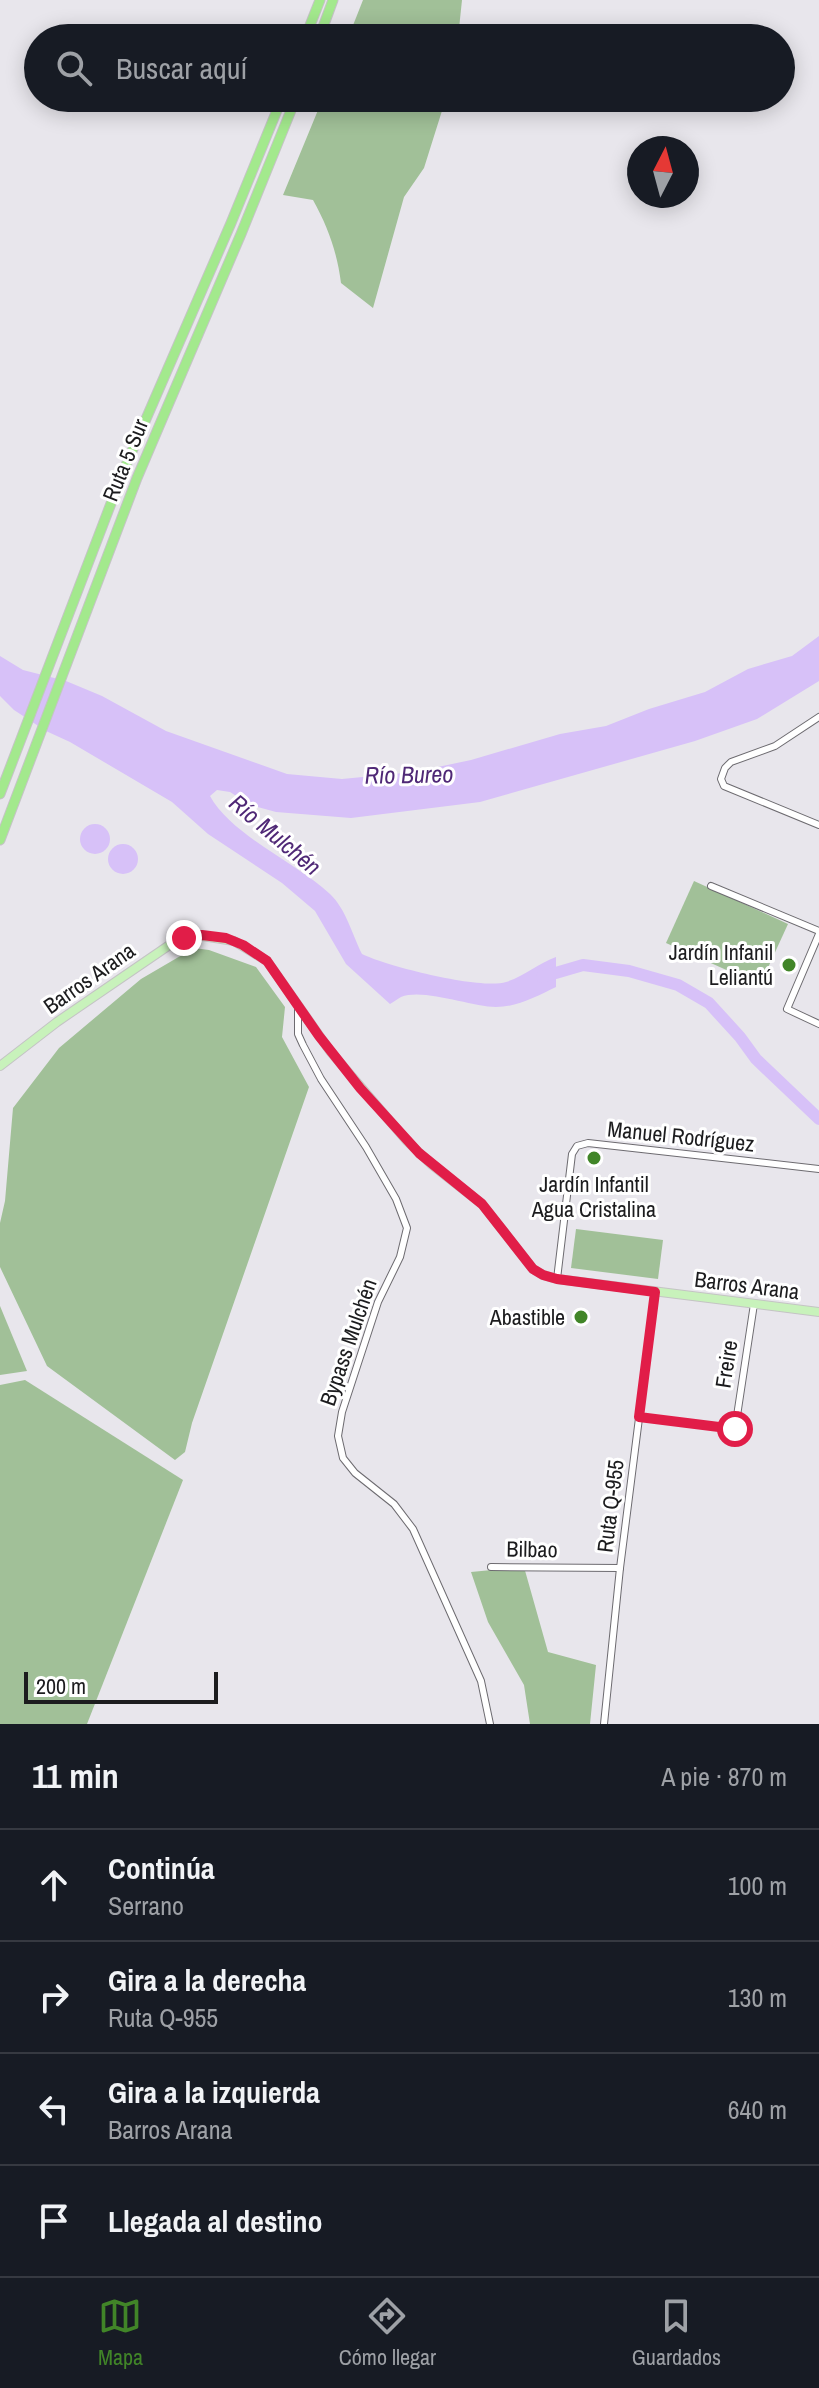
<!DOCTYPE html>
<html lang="es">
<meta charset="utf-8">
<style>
:root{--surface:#171b24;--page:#242831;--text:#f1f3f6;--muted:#9ea1a6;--line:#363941;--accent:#418528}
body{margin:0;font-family:"Archivo Narrow",sans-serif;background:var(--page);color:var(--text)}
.compass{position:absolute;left:627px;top:136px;width:72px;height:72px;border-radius:50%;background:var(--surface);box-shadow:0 4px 20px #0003;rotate:6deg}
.scale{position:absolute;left:24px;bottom:20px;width:194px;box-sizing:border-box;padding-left:8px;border:4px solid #1c1c1e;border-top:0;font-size:22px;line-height:28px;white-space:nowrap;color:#1c1c1e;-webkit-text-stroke:6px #fff;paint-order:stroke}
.stop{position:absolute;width:24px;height:24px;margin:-18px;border:6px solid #e11d48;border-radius:50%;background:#fff}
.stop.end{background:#e11d48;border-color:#fff;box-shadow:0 2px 8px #0008}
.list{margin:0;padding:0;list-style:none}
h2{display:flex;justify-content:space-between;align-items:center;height:104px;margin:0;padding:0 32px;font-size:34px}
h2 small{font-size:26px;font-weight:400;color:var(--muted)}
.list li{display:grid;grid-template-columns:52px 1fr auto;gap:24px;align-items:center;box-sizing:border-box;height:112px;padding:0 32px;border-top:2px solid var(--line)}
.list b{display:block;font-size:30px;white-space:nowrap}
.list p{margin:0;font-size:26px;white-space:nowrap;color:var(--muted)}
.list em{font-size:26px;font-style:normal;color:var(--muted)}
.icon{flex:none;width:44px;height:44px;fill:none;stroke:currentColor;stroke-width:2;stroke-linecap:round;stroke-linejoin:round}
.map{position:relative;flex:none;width:819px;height:1724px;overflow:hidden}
.search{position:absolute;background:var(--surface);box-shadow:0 4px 20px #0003;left:24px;right:24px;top:24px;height:88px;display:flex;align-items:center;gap:20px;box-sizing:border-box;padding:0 28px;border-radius:44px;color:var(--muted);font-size:30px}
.sheet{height:552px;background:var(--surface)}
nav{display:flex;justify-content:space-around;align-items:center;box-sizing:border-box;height:112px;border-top:2px solid var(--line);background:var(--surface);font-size:22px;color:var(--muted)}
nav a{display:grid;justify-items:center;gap:4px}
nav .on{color:var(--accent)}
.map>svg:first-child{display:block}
</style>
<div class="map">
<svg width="819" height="1724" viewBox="0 0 819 1724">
<rect width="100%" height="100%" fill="#e8e6ec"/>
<g fill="#a1c098">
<polygon points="363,0 462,0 458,38 348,38"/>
<path d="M 323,98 L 446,98 L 424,168 L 404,197 L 373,308 L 341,283 C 337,252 328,227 313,200 L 283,195 Z"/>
<polygon points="694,881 788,924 760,985 666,943"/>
<polygon points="194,948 209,950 256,967 285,1007 282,1037 309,1087 192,1423 185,1452 175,1460 47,1366 0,1267 0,1223 5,1201 13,1108 59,1048 141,979"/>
<polygon points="576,1229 663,1240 658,1279 571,1268"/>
<polygon points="0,1306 27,1371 0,1375"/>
<polygon points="25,1380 183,1480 87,1724 0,1724 0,1385"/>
<polygon points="524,1567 548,1652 596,1665 590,1724 530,1724 524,1685 488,1622 471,1572"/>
</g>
<g fill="#d7c1f8">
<path d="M 819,636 L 819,681 L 757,719 L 695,741 L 480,802 L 351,818 L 276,812 L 250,805 L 230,792 L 217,790 L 210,796 C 231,835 297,863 330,894 C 346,909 352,934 362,954 C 386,966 481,990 506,982 C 523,977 539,963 556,957 L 556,987 C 537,996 518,1007 496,1007 C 471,1007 424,988 401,997 C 397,999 394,1002 390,1004 L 346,964 L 315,911 L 282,883 L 208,834 L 172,802 L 70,742 L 46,731 L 14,710 L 0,696 L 0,656 L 23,670 L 66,681 L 102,696 L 166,731 L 287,774 L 342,779 L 414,772 L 471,760 L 560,734 L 606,726 L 649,709 L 705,692 L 748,669 L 792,656 Z"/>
<circle cx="95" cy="839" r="15"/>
<circle cx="123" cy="859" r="15"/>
</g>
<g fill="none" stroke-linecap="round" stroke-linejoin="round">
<polyline stroke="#d7c1f8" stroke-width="12" points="542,977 583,965 629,971 678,985 709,1003 740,1037 756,1059 819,1119"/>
<defs>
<g id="minor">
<polyline points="819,717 775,746 731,762 725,768 721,779 724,786 819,825"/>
<polyline points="711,886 819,931"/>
<polyline points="819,934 787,1009 819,1024"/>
<polyline points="298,1006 298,1034 303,1045 321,1079 366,1147 396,1199 407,1228 400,1257 378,1302 342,1412 338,1436 343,1458 355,1473 394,1504 413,1529 481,1681 490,1724"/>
<polyline points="557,1279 572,1154 577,1146 588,1143 819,1169"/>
<polyline points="639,1417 735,1429 754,1304"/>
<polyline points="491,1567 620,1568"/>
<polyline points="604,1724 620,1568 655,1292"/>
</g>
<polyline id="major" points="0,1066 57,1022 168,946 196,935 234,941 267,961 330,1051 407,1141 431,1164 482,1204 533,1269 543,1275 557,1279 819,1312"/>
<g id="highway">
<polyline points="305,38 320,0"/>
<polyline points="319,38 333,0"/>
<polyline points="0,794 123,472 231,223 282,98"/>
<polyline points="0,840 137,478 241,234 296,98"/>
</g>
</defs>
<use href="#minor" stroke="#6d6b70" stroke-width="8"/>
<use href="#major" stroke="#c4c4c4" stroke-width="10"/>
<use href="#highway" stroke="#c4c4c4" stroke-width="11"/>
<use href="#minor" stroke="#fff" stroke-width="6"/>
<use href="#major" stroke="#c8f2bb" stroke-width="8"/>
<use href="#highway" stroke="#a3e98d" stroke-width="9"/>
</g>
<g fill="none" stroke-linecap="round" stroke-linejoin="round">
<polyline stroke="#e11d48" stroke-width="10" points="184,938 202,935 226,938 243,945 267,961 319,1036 360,1088 419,1153 482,1204 533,1269 543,1275 557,1279 655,1292 639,1417 735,1429"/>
</g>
<g fill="#418528" stroke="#fff" stroke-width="3">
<circle cx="789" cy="965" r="8"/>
<circle cx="594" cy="1158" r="8"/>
<circle cx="581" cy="1317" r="8"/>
</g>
<g text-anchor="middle" stroke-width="6" stroke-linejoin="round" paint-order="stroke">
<g font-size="22" fill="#1c1c1e" stroke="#fff">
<text transform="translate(125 460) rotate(-68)" y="8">Ruta 5 Sur</text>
<text transform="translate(89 978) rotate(-35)" y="8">Barros Arana</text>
<text transform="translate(681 1136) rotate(6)" y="8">Manuel Rodríguez</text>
<text transform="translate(747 1285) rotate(7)" y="8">Barros Arana</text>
<text transform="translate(348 1342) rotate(-71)" y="8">Bypass Mulchén</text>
<text transform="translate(726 1364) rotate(-81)" y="8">Freire</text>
<text transform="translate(610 1506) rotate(-83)" y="8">Ruta Q-955</text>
<text transform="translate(532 1549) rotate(1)" y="8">Bilbao</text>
</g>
<g font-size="22" fill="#1c1c1e" stroke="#fff" text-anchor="end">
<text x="773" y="960">Jardín Infanil<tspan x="773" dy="25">Leliantú</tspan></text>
<text x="594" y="1192" text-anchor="middle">Jardín Infantil<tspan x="594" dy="25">Agua Cristalina</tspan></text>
<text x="565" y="1325">Abastible</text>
</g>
<g font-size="24" font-style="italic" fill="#4f2876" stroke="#fff">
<text transform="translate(409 775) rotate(-1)" y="8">Río Bureo</text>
<text transform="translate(275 835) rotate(40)" y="8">Río Mulchén</text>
</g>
</g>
</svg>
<svg class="compass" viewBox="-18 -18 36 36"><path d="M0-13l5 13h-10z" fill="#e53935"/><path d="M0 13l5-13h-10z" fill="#9ea1a6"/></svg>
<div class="scale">200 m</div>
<div class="stop" style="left:735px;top:1429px"></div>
<div class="stop end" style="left:184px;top:938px"></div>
<div class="search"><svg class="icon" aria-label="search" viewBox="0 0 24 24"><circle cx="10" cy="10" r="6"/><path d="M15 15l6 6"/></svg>Buscar aquí</div>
</div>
<section class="sheet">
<h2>11 min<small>A pie · 870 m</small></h2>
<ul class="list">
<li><svg class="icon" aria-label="ahead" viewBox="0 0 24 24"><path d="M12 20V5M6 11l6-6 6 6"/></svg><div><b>Continúa</b><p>Serrano</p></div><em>100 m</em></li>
<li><svg class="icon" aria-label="right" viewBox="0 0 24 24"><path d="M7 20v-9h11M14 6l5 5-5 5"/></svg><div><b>Gira a la derecha</b><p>Ruta Q-955</p></div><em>130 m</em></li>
<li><svg class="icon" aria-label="left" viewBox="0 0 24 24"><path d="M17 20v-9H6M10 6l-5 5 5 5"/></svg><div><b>Gira a la izquierda</b><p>Barros Arana</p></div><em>640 m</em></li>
<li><svg class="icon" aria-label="arrive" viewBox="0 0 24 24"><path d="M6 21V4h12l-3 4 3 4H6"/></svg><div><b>Llegada al destino</b></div></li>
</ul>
</section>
<nav>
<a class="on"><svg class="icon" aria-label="map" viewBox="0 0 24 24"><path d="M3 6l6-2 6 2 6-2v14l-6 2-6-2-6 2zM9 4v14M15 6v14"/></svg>Mapa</a>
<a><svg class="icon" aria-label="directions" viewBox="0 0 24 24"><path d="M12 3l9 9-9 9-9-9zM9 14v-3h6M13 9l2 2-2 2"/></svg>Cómo llegar</a>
<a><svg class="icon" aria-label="saved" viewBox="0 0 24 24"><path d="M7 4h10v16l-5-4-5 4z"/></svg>Guardados</a>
</nav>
